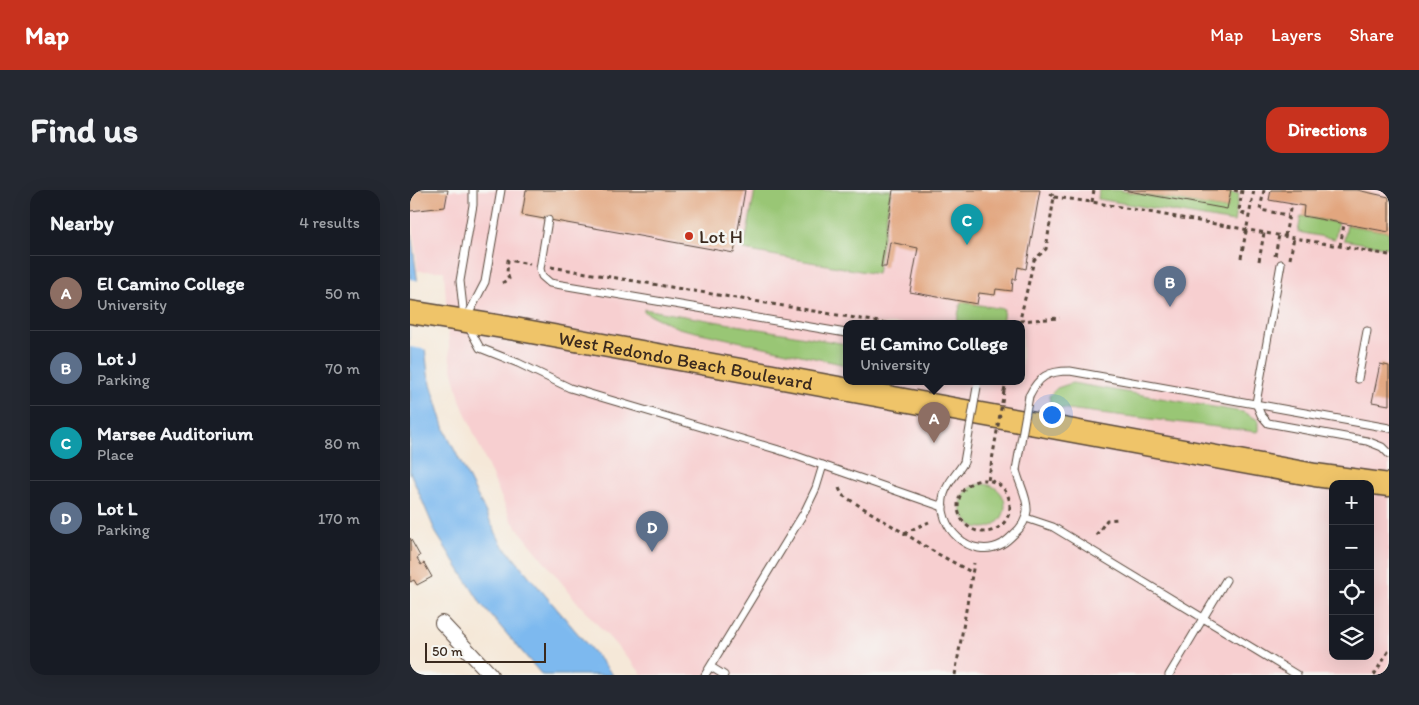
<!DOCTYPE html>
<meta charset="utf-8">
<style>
:root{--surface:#171b24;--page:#242831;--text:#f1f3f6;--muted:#9ea1a6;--line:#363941;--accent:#c8321e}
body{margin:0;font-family:Itim,sans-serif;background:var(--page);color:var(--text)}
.controls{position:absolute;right:15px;bottom:15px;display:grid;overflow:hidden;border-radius:10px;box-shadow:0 5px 20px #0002}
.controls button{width:45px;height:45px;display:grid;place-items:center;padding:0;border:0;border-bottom:1px solid var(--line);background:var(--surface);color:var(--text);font:25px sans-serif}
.scale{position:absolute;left:15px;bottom:12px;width:121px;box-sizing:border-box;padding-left:5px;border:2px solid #3b2a1e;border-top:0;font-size:14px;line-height:18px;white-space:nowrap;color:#3b2a1e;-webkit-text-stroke:4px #f6f6f2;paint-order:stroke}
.you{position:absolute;left:641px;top:224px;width:18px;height:18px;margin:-12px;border:4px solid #fff;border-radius:50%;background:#1a73e8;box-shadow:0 0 0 8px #1a73e833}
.badge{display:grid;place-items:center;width:32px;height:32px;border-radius:50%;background:var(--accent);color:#fff;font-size:16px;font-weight:700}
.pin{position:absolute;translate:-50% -41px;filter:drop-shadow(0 1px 2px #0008)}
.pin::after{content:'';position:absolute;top:26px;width:18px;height:15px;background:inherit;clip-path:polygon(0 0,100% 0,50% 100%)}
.popup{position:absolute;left:433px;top:130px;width:182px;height:65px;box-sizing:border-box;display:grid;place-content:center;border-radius:10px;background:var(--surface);filter:drop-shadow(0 1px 4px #0005);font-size:16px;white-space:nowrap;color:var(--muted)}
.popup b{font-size:19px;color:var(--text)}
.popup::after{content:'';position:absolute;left:50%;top:100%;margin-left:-10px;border:10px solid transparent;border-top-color:var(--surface)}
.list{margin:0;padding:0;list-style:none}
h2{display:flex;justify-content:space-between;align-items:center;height:65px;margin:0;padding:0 20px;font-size:21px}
h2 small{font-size:16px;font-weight:400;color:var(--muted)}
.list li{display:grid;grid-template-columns:32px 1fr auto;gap:15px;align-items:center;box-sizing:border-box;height:75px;padding:0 20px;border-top:1px solid var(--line)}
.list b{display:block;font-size:19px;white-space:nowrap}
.list p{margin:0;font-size:16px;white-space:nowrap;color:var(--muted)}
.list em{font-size:16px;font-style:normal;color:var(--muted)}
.icon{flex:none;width:28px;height:28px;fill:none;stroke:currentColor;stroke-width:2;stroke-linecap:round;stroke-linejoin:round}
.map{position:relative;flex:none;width:979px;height:485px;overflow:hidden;border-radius:15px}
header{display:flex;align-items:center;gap:30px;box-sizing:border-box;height:70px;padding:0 25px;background:var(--accent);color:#fff}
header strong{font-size:24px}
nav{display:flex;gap:28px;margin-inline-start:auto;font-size:18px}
.intro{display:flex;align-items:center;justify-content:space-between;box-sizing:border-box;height:120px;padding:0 30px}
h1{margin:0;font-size:35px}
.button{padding:12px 22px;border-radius:15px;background:var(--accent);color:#fff;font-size:18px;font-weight:700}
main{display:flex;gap:30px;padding:0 30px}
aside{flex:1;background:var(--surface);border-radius:15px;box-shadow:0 5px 20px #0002}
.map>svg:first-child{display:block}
</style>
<header>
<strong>Map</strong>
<nav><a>Map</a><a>Layers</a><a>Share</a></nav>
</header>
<div class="intro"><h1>Find us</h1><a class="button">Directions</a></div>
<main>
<aside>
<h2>Nearby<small>4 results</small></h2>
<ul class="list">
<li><span class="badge" style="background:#8d6e63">A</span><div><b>El Camino College</b><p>University</p></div><em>50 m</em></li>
<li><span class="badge" style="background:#5c6f8a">B</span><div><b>Lot J</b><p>Parking</p></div><em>70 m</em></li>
<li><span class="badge" style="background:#0f9aa8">C</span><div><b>Marsee Auditorium</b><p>Place</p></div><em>80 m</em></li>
<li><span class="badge" style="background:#5c6f8a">D</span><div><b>Lot L</b><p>Parking</p></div><em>170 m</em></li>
</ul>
</aside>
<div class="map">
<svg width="979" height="485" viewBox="0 0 979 485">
<rect width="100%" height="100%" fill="#f6f6f2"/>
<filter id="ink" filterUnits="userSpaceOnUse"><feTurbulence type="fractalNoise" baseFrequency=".02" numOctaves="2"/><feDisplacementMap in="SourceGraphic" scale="10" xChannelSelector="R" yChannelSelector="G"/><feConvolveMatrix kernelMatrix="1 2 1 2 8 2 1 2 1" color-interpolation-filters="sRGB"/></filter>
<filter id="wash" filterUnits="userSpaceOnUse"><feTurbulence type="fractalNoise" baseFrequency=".0096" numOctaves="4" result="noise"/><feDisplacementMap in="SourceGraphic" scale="20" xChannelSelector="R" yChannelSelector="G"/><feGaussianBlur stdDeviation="1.12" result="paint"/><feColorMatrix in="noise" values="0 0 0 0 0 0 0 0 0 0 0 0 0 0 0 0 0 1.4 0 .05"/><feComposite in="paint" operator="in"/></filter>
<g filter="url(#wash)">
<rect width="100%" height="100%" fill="#f5e8d8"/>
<path fill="#f7cfd0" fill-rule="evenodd" d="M 0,0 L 979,0 L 979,474 L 973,485 L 233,485 L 168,413 L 101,330 L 51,213 L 40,170 L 34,81 L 8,81 L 2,26 L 0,26 ZM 436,134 L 612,134 L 612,192 L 436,192 ZM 923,294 L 960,294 L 960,466 L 923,466 Z"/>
<g fill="#99c674" stroke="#6a7849">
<polygon points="345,0 481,0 467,84 334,60"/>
<polygon points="689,0 707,0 817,19 820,2 829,4 824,32 688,9"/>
<polygon points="891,26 928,33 925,49 888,42"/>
<polygon points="937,35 979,42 979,58 934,50"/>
<polygon points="551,112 594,119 592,134 546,134"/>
<polygon points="234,119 436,154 436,175 268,138 234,122"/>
<polygon points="662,193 833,222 848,230 848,242 641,217 639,206 647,198"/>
<circle cx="573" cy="316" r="22"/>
</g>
<polygon fill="#7db9ef" stroke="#5c7286" points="0,36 7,87 18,184 36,243 91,353 203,485 132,485 72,415 26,343 0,282"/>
<polygon fill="#f5e8d8" points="0,89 10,91 18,160 0,157"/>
<g id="blocks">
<g fill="#e2a67f">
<polygon points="0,0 38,0 35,17 0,21"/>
<polygon points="116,0 335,0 324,63 112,25"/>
<polygon points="483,0 630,0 616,79 608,77 606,89 603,89 602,101 586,99 585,105 569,103 567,114 500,102 508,58 480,52 476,77 471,77"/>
<polygon points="713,0 821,0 817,19"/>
<polygon points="861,0 947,0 979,7 979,42 893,26 894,16 859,10"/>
<polygon points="970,174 979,176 979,215 962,212"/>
<polygon points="0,348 10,366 7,368 11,375 14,373 22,387 7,395 4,390 0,392"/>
</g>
</g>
</g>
<g filter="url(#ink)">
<use href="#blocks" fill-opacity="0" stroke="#57463a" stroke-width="1"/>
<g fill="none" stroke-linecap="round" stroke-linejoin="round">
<defs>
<g id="service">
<polyline points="138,30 130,79 132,86 140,93 436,143"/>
<polyline points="871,74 846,213 851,225 858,233 957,251 972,257 979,264"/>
<polyline points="54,127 50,91 63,15 63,0"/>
<polyline points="56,129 75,92 91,0"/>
<polyline points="58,136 70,158 108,173 160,198 369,260 533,317"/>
<polyline points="948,189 957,141"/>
<path d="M 619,206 C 629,186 638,181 660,181 L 979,238"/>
<path d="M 554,272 C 548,283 538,291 534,304 C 525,337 561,371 592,354 C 597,351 601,347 604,344 C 611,338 616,330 617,321 C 618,307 609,294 606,280"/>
<polyline points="616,328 643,337 887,485"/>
<polyline points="301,477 314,485"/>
<polyline points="295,485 395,321 406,298 413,275"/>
<polyline points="759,485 816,390"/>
</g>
<polyline id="minor" points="32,433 81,485"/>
<g id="primary">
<path id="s1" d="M 0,122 L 105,139 L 905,285 L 979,295"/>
</g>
</defs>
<use href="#service" stroke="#57463a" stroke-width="9"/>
<use href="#minor" stroke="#57463a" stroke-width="16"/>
<use href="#primary" stroke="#57463a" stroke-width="25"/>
<g stroke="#57463a" stroke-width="3" stroke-dasharray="4 4" stroke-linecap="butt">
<polyline points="824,0 828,1 829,0"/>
<polyline points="832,0 829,21 839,26"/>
<polyline points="854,0 850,20 878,25"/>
<polyline points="644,7 682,12 979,65"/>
<polyline points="682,12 684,0"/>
<polyline points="875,46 881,14"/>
<polyline points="930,56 934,35"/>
<polyline points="865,66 869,45"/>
<polyline points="831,68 844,0"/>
<polyline points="880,69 884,47"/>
<polyline points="849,71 854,43"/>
<polyline points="141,77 481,134"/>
<polyline points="92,93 99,89 97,83 98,70 120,74"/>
<polyline points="610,131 650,128"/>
<polyline points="609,134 624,70 636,59 644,7 638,0"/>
<polyline points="594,201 596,192"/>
<circle cx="574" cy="316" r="26"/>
<polyline points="578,290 581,276"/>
<polyline points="429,298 432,305 528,364 563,383"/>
<polyline points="494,343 519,332"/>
<polyline points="686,345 697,330 710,329"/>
<polyline points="545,485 564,373"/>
<polyline points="964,485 979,460"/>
</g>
<use href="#service" stroke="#fff" stroke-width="7"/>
<use href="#minor" stroke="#fff" stroke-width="14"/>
<use href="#primary" stroke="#efc469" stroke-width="22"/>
<defs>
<g id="service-bridge">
<polyline points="554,272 567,197"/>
<polyline points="606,280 619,206"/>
</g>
</defs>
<use href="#service-bridge" stroke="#57463a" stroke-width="9" stroke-linecap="butt"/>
<polyline stroke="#57463a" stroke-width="3" stroke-dasharray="4 4" stroke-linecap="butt" points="581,276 594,201"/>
<use href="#service-bridge" stroke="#fff" stroke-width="7"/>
</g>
</g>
<circle fill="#c8321e" stroke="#f6f6f2" stroke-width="2" cx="279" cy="46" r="5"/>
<g text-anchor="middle" stroke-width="5" stroke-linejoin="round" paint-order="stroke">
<g font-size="19" fill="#3b2a1e" stroke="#f6f6f2" text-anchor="start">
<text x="289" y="53">Lot H</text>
</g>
<g font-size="19" fill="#3b2a1e" stroke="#f6f6f2">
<text dy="7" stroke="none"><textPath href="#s1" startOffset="280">West Redondo Beach Boulevard</textPath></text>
</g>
</g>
</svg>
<div class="controls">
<button>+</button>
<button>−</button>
<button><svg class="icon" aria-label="locate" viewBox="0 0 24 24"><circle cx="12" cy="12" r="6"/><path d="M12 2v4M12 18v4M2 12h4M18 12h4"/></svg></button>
<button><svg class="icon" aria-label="layers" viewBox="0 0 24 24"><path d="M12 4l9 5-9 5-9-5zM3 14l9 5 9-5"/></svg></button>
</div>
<div class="scale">50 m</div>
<div class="you"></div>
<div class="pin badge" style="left:524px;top:253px;background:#8d6e63">A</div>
<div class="popup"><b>El Camino College</b>University</div>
<div class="pin badge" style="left:760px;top:117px;background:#5c6f8a">B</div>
<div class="pin badge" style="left:557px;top:55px;background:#0f9aa8">C</div>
<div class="pin badge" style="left:242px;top:362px;background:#5c6f8a">D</div>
</div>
</main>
